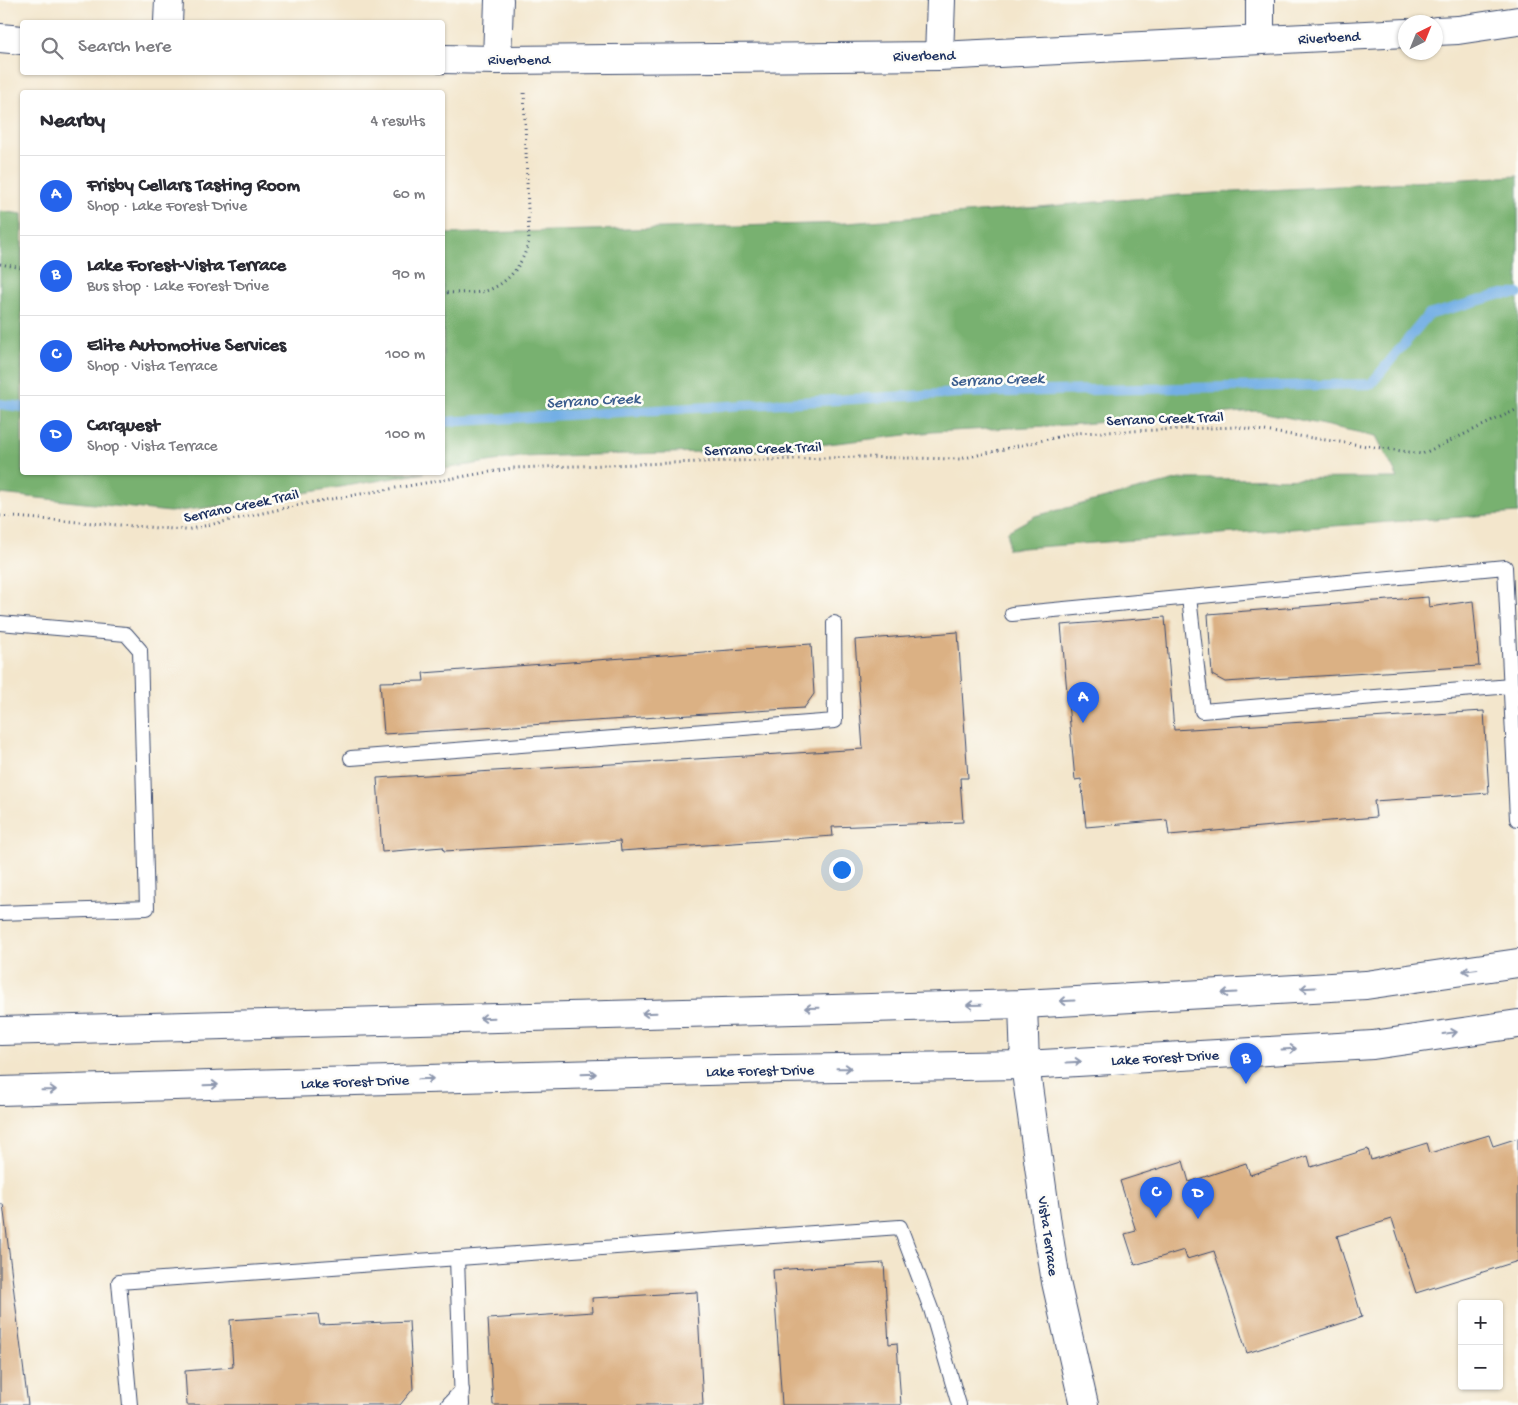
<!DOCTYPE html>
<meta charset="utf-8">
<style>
:root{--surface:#fff;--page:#f7f7f7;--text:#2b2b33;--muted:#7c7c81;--line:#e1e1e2;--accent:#2563eb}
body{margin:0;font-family:"Gochi Hand",sans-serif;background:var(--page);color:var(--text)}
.controls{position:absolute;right:15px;bottom:15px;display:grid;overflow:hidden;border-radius:5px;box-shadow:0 1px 4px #0004}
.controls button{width:45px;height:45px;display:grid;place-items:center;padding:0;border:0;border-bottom:1px solid var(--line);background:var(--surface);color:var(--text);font:25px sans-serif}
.compass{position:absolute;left:1398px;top:15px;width:45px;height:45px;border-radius:50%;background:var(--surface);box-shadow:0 1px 4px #0004;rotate:43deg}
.you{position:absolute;left:841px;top:869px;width:18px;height:18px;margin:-12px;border:4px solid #fff;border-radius:50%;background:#1a73e8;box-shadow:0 0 0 8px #1a73e833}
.badge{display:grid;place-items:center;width:32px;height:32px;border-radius:50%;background:var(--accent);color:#fff;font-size:16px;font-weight:700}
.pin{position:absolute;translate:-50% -41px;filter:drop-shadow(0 1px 2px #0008)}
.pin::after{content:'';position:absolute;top:26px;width:18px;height:15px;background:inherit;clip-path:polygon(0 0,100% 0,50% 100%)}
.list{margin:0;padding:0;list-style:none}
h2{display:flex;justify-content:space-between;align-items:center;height:65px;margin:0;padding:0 20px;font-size:21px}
h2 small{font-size:16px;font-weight:400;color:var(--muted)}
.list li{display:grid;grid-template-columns:32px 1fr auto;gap:15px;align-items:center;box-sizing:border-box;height:80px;padding:0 20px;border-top:1px solid var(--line)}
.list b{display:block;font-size:19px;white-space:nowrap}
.list p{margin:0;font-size:16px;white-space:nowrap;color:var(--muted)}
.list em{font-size:16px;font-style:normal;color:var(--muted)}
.icon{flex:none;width:28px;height:28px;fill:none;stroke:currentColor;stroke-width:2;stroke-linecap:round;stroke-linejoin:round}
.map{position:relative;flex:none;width:1518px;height:1405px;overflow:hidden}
.search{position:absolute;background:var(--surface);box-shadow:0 1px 4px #0004;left:20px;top:20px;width:425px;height:55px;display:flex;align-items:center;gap:12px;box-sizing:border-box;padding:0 18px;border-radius:5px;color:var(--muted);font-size:19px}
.panel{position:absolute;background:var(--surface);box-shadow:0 1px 4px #0004;left:20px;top:90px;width:425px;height:385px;border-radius:5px}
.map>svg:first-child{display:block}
</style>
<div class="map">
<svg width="1518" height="1405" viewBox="0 0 1518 1405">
<rect width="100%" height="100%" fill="#fdfcf7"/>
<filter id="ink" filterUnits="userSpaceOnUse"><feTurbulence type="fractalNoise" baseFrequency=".02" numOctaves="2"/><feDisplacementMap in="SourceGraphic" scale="10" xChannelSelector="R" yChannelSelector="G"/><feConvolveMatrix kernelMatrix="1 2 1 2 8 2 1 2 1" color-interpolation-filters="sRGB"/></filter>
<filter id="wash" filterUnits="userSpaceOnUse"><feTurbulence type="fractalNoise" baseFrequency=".0096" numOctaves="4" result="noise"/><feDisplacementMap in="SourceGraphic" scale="20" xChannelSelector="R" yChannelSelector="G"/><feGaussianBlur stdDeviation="1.12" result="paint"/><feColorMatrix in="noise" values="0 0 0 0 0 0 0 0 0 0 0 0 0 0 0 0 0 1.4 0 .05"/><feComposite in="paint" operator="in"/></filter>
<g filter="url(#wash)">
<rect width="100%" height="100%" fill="#f3e6cc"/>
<g fill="#78b16f" stroke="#4a7066">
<polygon points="1518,176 1518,513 1008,549 1008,531 1035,516 1180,479 1398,478 1376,436 1257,411 1066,425 932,432 776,450 520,457 443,469 443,234 848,223 1180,195"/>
<polygon points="0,211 22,214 22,472 424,473 238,504 170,512 0,494"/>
</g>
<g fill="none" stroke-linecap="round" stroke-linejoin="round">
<g stroke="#73afe5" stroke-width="10">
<polyline points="0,404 22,407"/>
<polyline points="442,422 960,393 1371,384 1428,315 1502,294 1518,294"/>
</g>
</g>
<g id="blocks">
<g fill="#dbb184">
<polygon points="1428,597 1429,607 1473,601 1479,666 1225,682 1212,675 1208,614"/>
<polygon points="1165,617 1174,730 1484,711 1489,793 1374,801 1376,817 1169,835 1167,820 1086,827 1081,779 1075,780 1061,625"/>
<polygon points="958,632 968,778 960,778 963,822 832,827 833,836 621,851 620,841 444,851 443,847 382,852 377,778 863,749 855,640"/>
<polygon points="811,644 814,694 804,708 384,734 380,682 424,681 423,673"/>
<polygon points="1489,1135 1493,1146 1518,1138 1518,1261 1416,1293 1392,1219 1337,1236 1362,1317 1247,1353 1214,1251 1187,1259 1184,1250 1135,1265 1125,1234 1136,1231 1120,1181 1183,1161 1189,1182 1246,1163 1250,1175 1308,1156 1311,1167 1368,1149 1371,1160 1427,1143 1430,1153"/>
<polygon points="0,1204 3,1204 28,1405 0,1405"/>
<polygon points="884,1263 889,1344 897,1343 901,1405 782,1405 773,1270"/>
<polygon points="697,1292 703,1405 493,1405 488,1319 593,1312 592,1298"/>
<polygon points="318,1314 320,1325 409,1321 413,1389 400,1405 187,1405 185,1371 233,1367 230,1320"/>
</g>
</g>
</g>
<g filter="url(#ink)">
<use href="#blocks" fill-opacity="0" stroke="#3b4a6e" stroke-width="1"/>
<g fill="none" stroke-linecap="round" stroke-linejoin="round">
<defs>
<g id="lane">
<polyline points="1189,597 1202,711 1511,686"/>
<polyline points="1012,614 1505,567 1517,819"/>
<polyline points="0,623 126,634 140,650 147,908 0,913"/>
<polyline points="351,758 835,721 834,623"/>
<polyline points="457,1258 462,1405"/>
<polyline points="130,1405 119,1282 900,1227 931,1309 959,1405"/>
<polyline points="448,1405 462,1390"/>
</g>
<g id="street">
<polyline points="168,22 169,0"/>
<polyline points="1436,31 1458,30 1518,21"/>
<polyline points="0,38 22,40"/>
<polyline points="1260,40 1260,0"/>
<polyline points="939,56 941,0"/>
<polyline points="442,59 497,60 939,56 1406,33"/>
<polyline points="497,60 499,0"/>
</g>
<polyline id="secondary" points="1023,1004 1025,1065 1048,1231 1056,1282 1084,1405"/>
<g id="primary">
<polyline points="0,1031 1023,1004 1366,985 1518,963"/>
<polyline points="0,1091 778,1069 1025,1065 1373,1045 1518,1024"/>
</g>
</defs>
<use href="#lane" stroke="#3b4a6e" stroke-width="16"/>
<use href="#street" stroke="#3b4a6e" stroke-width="30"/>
<use href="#secondary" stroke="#3b4a6e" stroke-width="30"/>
<use href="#primary" stroke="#3b4a6e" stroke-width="30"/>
<g stroke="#3b4a6e" stroke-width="3" stroke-dasharray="1 4" stroke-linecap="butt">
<polyline points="0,264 22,268"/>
<path d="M 442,293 C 455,292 475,294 486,291 C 510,283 523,263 529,241 L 524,90"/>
<polyline points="0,516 186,530 308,503 513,468 858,457 960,459 1075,433 1237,427 1422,454 1518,409"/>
</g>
<use href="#lane" stroke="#fff" stroke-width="14"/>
<use href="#street" stroke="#fff" stroke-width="28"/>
<use href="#secondary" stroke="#fff" stroke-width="28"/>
<use href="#primary" stroke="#fff" stroke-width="28"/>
</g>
<defs><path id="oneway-shaft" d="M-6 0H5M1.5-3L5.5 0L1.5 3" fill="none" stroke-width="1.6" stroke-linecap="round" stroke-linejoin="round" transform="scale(1.25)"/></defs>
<g stroke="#8d97ae">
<use href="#oneway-shaft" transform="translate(1470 970) rotate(172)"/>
<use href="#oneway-shaft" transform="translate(1308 988) rotate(177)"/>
<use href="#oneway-shaft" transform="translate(1229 993) rotate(177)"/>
<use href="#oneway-shaft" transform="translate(1067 1001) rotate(177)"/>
<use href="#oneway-shaft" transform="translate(974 1005) rotate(179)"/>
<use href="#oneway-shaft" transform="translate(812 1008) rotate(179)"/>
<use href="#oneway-shaft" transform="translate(649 1013) rotate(178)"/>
<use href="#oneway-shaft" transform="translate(487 1018) rotate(178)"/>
<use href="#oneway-shaft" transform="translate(1450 1033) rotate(-8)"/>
<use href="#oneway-shaft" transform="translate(1289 1049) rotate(-3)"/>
<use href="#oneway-shaft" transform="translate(1074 1062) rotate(-3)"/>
<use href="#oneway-shaft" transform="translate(844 1068) rotate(-1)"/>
<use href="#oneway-shaft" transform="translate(589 1074) rotate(-2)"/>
<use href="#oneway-shaft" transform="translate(426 1079) rotate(-2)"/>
<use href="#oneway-shaft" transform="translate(211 1085) rotate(-2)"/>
<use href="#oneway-shaft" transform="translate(49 1090) rotate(-1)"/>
</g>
</g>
<g text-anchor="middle" stroke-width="5" stroke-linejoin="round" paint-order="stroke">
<g font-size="15" fill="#1b2f5e" stroke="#fdfcf7">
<text transform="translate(1329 37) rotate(-3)" y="5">Riverbend</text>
<text transform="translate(924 55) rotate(-1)" y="5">Riverbend</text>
<text x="519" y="64">Riverbend</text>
<text transform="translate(1165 418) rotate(-2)" y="5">Serrano Creek Trail</text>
<text transform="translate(763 448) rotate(-2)" y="5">Serrano Creek Trail</text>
<text transform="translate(241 505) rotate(-12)" y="5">Serrano Creek Trail</text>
<text transform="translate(1165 1057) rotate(-3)" y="5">Lake Forest Drive</text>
<text transform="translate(760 1070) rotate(-1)" y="5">Lake Forest Drive</text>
<text transform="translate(355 1081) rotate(-2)" y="5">Lake Forest Drive</text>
<text transform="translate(1049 1236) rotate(82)" y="5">Vista Terrace</text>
</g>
<g font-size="16" font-style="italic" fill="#3a5c8d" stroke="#fdfcf7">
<text transform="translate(997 378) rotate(-2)" y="6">Serrano Creek</text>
<text transform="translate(593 399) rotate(-3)" y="6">Serrano Creek</text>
</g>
</g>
</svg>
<div class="controls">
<button>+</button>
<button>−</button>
</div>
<svg class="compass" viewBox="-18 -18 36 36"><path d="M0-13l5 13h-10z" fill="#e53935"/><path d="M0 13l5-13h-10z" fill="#7c7c81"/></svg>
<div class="you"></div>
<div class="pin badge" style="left:1083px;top:723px">A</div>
<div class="pin badge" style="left:1246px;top:1084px">B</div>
<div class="pin badge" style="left:1156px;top:1218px">C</div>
<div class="pin badge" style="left:1198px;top:1219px">D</div>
<div class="search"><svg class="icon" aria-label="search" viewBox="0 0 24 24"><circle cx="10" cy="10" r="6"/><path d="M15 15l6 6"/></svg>Search here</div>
<section class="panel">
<h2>Nearby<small>4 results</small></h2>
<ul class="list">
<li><span class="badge">A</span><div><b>Frisby Cellars Tasting Room</b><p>Shop · Lake Forest Drive</p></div><em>60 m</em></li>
<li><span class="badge">B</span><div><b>Lake Forest-Vista Terrace</b><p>Bus stop · Lake Forest Drive</p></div><em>90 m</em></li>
<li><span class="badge">C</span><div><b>Elite Automotive Services</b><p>Shop · Vista Terrace</p></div><em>100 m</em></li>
<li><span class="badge">D</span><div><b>Carquest</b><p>Shop · Vista Terrace</p></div><em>100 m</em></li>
</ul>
</section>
</div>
